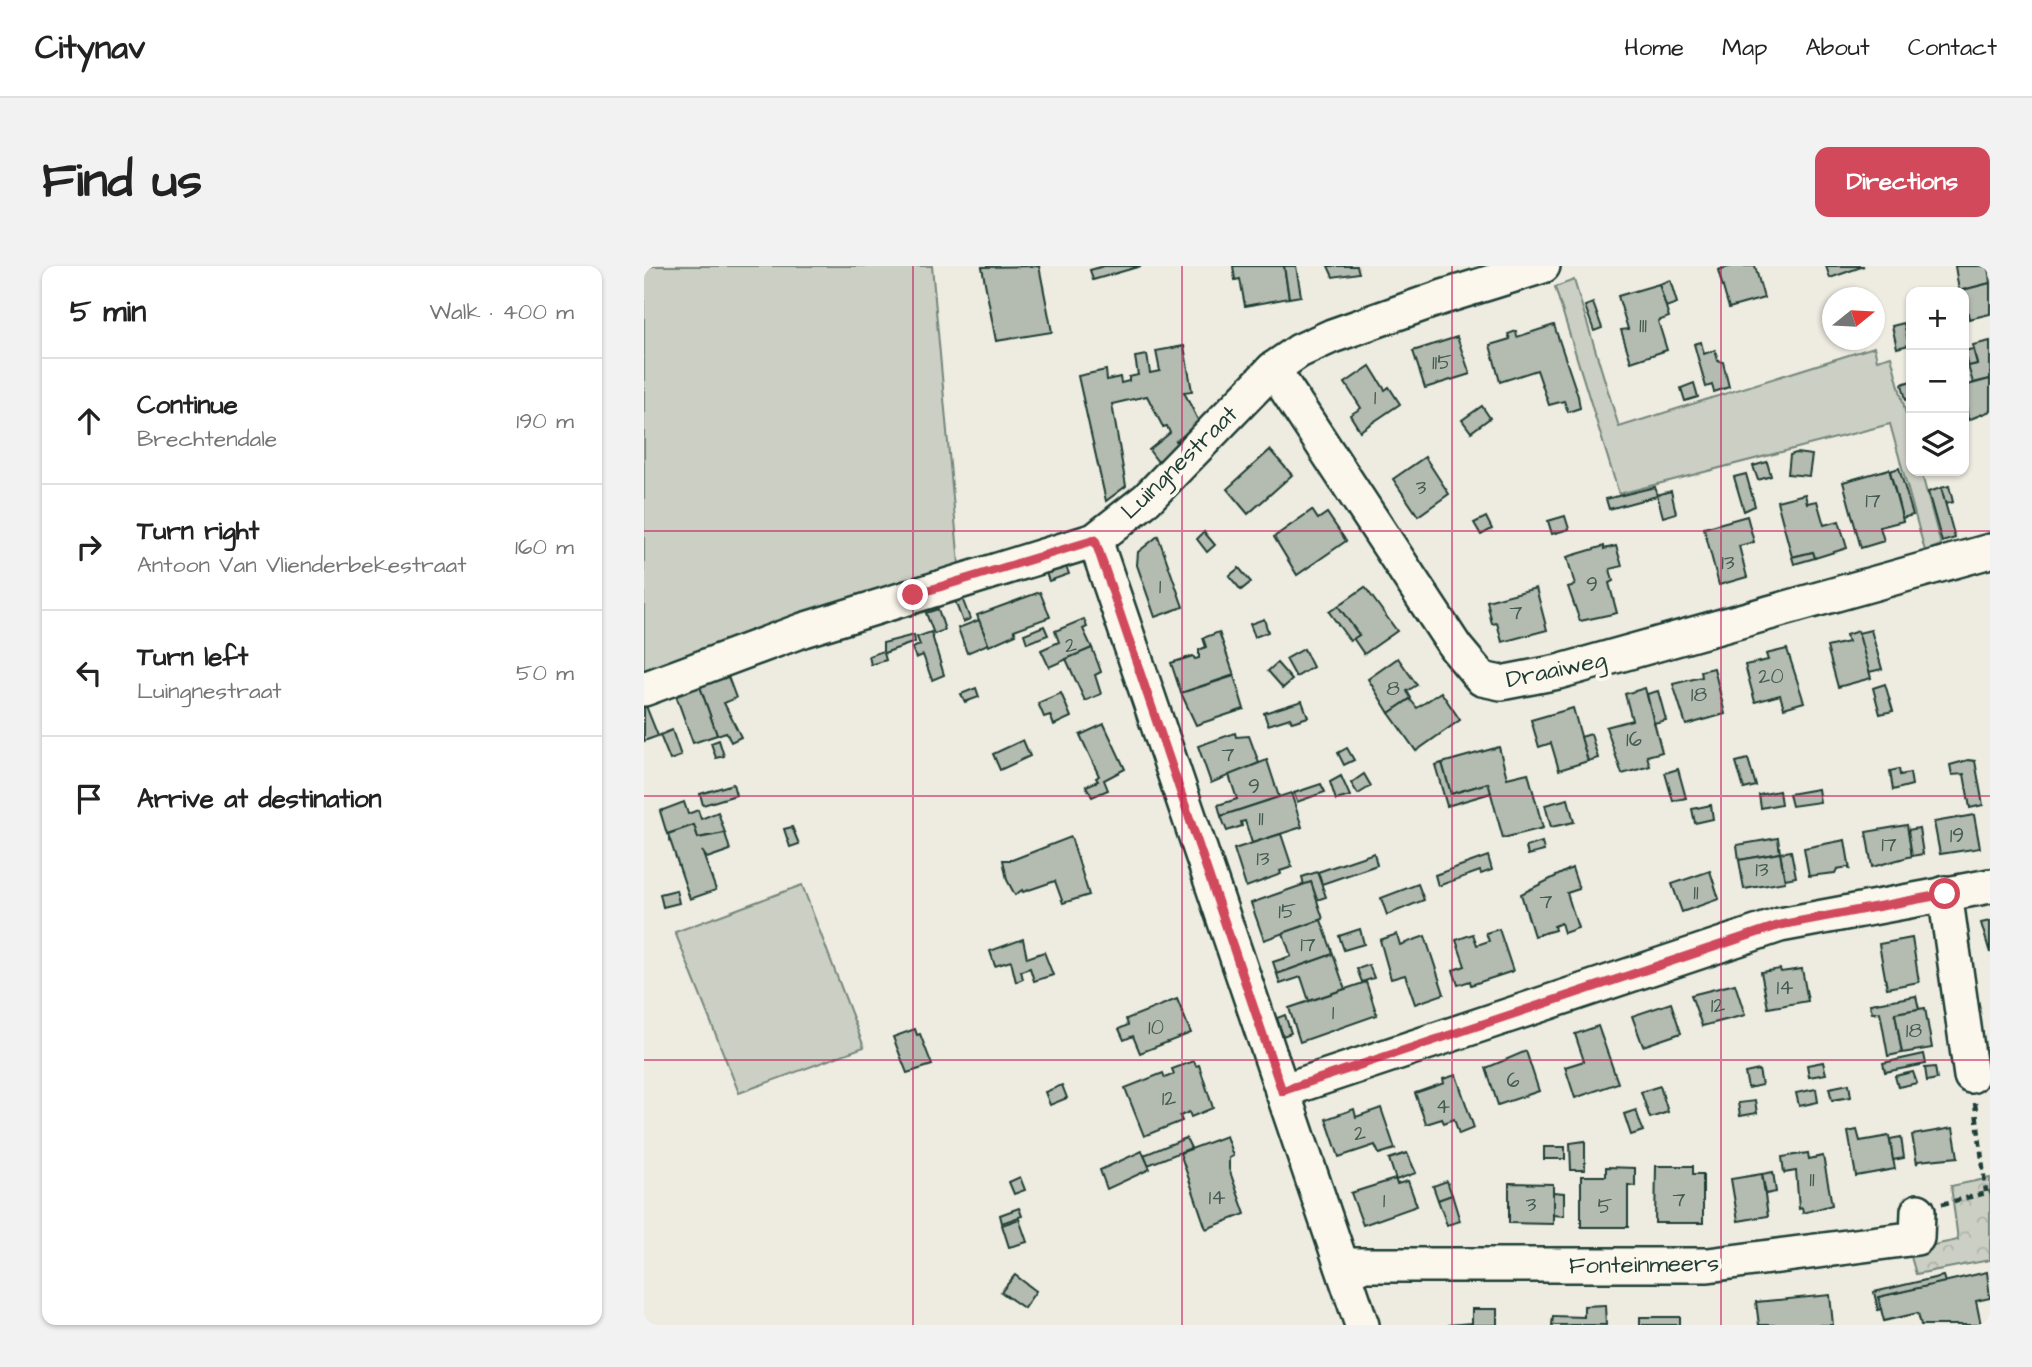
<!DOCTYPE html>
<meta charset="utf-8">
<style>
:root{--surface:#fff;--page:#f2f2f2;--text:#222;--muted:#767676;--line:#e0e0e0;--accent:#d1495b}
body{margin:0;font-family:"Architects Daughter",sans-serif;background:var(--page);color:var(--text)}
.controls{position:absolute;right:21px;top:21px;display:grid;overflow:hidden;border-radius:14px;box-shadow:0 2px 5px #0004}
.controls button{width:63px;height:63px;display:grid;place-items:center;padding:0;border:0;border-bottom:2px solid var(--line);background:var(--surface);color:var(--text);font:35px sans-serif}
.compass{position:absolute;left:1178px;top:21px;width:63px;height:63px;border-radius:50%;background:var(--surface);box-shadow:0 2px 5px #0004;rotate:72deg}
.stop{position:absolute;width:21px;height:21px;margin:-16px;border:5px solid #d1495b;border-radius:50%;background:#fff}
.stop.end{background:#d1495b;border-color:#fff;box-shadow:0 2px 7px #0008}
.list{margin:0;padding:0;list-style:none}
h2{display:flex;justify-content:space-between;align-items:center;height:91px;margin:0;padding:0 28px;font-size:30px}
h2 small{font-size:23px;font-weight:400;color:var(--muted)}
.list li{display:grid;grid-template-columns:46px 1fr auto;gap:21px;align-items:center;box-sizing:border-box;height:126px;padding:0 28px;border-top:2px solid var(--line)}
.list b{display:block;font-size:26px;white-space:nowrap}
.list p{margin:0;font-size:23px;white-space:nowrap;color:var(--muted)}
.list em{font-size:23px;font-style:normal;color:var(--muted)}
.icon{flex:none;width:38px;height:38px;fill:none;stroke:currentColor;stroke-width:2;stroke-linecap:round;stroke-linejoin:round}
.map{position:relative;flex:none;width:1346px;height:1059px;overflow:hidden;border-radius:14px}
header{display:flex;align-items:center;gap:42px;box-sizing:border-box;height:98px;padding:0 35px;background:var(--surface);border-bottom:2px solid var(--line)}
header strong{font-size:33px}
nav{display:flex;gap:38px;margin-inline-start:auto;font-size:24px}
.intro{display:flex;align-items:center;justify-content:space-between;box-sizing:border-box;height:168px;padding:0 42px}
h1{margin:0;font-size:49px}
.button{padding:18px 32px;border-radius:14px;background:var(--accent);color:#fff;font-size:24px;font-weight:700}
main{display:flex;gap:42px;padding:0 42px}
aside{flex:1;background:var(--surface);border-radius:14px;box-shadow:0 2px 5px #0004}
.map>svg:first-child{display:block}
</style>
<header>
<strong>Citynav</strong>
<nav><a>Home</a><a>Map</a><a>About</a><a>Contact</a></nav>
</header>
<div class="intro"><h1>Find us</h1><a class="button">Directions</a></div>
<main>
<aside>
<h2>5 min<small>Walk · 400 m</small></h2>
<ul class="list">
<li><svg class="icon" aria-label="ahead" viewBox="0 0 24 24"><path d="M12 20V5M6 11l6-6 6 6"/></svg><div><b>Continue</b><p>Brechtendale</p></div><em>190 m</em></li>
<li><svg class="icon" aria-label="right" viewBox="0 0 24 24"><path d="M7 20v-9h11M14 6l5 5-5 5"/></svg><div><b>Turn right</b><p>Antoon Van Vlienderbekestraat</p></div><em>160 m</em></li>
<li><svg class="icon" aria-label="left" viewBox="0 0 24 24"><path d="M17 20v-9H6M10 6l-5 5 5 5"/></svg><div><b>Turn left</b><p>Luingnestraat</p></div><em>50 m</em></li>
<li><svg class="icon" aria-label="arrive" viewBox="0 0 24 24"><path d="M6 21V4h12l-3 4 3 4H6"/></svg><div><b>Arrive at destination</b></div></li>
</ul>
</aside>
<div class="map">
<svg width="1346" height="1059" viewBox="0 0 1346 1059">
<defs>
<pattern id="forest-crowns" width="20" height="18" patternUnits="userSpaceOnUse" patternTransform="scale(1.75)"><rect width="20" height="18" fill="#cbcfc4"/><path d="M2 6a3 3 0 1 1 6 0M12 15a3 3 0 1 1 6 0" fill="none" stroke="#aeb3a9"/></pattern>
</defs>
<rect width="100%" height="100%" fill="#eeece1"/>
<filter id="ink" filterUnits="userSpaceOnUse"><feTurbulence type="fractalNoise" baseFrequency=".0143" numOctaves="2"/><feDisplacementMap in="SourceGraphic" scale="14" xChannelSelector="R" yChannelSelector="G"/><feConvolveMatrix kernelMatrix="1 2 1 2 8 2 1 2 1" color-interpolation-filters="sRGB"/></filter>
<g filter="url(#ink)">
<g fill="#cbcfc4" stroke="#75867c" stroke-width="2">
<polygon points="0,0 288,0 315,298 0,406"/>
<polygon points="930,14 975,161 1230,81 1233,94 1247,90 1267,167 1267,205 1277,205 1297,279 1281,285 1246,158 975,228 911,21"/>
<polygon points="158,619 220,781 95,827 31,666"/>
</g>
<polygon fill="url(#forest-crowns)" stroke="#75867c" stroke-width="2" points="1346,912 1346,994 1272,1008 1265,984 1314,974 1307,920"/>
<g fill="#b4bbb0" stroke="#1f3d34" stroke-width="2">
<polygon points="395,0 408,66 352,75 338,1"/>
<polygon points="460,0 497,0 449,14 446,4"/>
<polygon points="589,0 640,0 645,32 601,40 596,13 591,14"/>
<polygon points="640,0 652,0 657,30 645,32"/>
<polygon points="684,0 713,0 715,7 689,11"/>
<polygon points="1088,0 1111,0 1120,32 1085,42 1074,4"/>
<polygon points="1182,0 1220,0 1186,12"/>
<polygon points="1311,0 1344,0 1346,17 1315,25"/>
<polygon points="1026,14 1033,37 1022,41 1015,18"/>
<polygon points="1346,17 1346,48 1325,53 1320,26 1315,25"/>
<polygon points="1015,18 1025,51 1014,55 1023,84 987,96 977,64 984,63 974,30"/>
<polygon points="949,37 958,62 950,65 941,40"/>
<polygon points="1260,57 1265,79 1253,82 1248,60"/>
<polygon points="910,59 934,130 936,142 924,146 920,135 905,139 893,104 856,116 846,79 866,73 864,68 872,65 873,71"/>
<polygon points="813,71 826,108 781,122 769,85"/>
<polygon points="1346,75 1346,113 1329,117 1324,100 1333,98 1329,79"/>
<polygon points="1057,76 1060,88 1071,84 1074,95 1079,96 1085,121 1070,126 1068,119 1062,121 1050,78"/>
<polygon points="540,80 548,125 540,126 556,158 532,175 535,179 514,196 505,184 526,167 523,160 519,161 503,130 468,138 482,220 462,235 434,110 462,104 463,114 476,111 477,117 485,115 485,111 494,109 491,91 503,89 506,107 516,105 512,85"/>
<polygon points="1329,83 1333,98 1324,100 1320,85"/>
<polygon points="726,100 741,124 745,121 756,138 716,165 706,149 717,142 701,117"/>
<polygon points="1346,113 1346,145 1324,154 1320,120"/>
<polygon points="1267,115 1267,132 1262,134 1258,118"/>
<polygon points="1050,117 1054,131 1041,135 1037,122"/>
<polygon points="838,140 846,152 827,166 818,154"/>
<polygon points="626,184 648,209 604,248 583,223"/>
<polygon points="1152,187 1168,189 1165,210 1144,208 1146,189"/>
<polygon points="781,191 805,228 774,250 749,213"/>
<polygon points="1123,196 1127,210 1114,214 1109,200"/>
<polygon points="1255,202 1269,249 1258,252 1246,205"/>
<polygon points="1245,203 1259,255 1236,261 1240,275 1217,282 1199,216"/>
<polygon points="1102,208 1111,240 1100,245 1090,211"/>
<polygon points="1305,220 1309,236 1301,238 1297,222"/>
<polygon points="1011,221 1013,230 965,243 962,233"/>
<polygon points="1297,222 1311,272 1298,276 1284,226"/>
<polygon points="1027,225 1032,247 1019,251 1013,229"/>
<polygon points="1161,228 1163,237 1173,235 1180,259 1195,255 1203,282 1171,292 1169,286 1148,291 1133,235"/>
<polygon points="668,244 674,253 683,247 702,275 653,309 630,271"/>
<polygon points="921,250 925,263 908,268 904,255"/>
<polygon points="1103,250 1110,276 1095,280 1103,311 1075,319 1060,262"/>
<polygon points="842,251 848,263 837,269 830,257"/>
<polygon points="560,266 571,279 563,286 553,273"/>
<polygon points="514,270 539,341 511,351 493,299 494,286"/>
<polygon points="960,280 960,283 972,280 978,300 966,303 969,315 965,317 973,347 936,355 924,321 931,319 923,291"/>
<polygon points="1169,286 1171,292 1150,298 1148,291"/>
<polygon points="422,300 425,308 405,315 402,307"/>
<polygon points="595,302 607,316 597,324 585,310"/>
<polygon points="721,321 753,365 720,388 709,372 715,369 694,340"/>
<polygon points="892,322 903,364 858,376 853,357 848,358 843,335"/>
<polygon points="396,326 406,351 370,364 372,368 345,380 333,349"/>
<polygon points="318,332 326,353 319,356 311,335"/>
<polygon points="694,340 715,369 706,375 685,346"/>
<polygon points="294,343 301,364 290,368 282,347"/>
<polygon points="440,353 443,361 439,363 448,382 405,401 397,384 415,376 411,365"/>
<polygon points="620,353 624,366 611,371 606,358"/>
<polygon points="335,354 344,378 323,387 314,362"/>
<polygon points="400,360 404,369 383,377 380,368"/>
<polygon points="1227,364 1238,403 1225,406 1214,367"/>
<polygon points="1214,365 1227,412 1194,421 1183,381 1204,376 1202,369"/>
<polygon points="287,366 300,409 288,414 279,389 272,392 268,382 276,379 273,371"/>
<polygon points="575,366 590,409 537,427 527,397 549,390 551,393 555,392 555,384 562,381 559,372"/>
<polygon points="270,369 271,376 240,387 242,394 227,399 225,390 239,385 239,377"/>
<polygon points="448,382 455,400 457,406 451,409 457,428 441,435 422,393"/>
<polygon points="660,383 669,401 652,411 642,393"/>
<polygon points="1143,383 1160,436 1140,442 1136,429 1111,436 1101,399 1124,394 1122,388"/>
<polygon points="754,392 773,419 763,425 767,432 745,447 724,413"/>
<polygon points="633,397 648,414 639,422 624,405"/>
<polygon points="1070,402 1081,448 1042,459 1029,418 1058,411 1057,405"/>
<polygon points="82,405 92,432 80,437 97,471 87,476 82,466 73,469 54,415"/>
<polygon points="590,410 600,443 552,459 537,427"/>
<polygon points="54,415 73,469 49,477 30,424"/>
<polygon points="1241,418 1249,445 1236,448 1229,422"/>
<polygon points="332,422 335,431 321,436 317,428"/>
<polygon points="1001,422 1018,486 1003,490 1006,500 978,508 962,461 988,454 981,428"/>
<polygon points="1014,425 1022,454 1010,457 1003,428"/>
<polygon points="797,426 816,454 772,485 745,447 766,433 773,442"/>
<polygon points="417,427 427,451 410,459 406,449 400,451 394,437"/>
<polygon points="0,435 14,470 0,475"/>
<polygon points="658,435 664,451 648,456 646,452 624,459 620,447"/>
<polygon points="929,442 944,495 915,504 907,477 895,481 887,454"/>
<polygon points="460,458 481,503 460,514 464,524 448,531 442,520 454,515 452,512 455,510 436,469"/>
<polygon points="28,464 37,490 26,494 16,469"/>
<polygon points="591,467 592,471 605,470 615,497 567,517 554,480"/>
<polygon points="947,468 954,492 944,495 937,471"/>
<polygon points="75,474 80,490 72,492 67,477"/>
<polygon points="379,474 386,490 356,504 349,488"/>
<polygon points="855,481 863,512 884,507 899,562 859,572 844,517 807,528 798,497"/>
<polygon points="703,482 710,494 700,499 694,487"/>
<polygon points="1104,493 1112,520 1100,523 1092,496"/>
<polygon points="623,494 635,531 577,550 574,539 593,533 585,509"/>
<polygon points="1324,494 1331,495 1339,539 1326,542 1320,508 1308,509 1306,499"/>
<polygon points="798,497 807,528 844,517 847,527 803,540 791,499"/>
<polygon points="1034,503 1042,532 1029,535 1021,507"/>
<polygon points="1255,503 1256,509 1266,507 1268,519 1249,524 1246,505"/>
<polygon points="720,508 727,520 714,528 707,517"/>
<polygon points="697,510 706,530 692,534 686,516"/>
<polygon points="89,518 92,529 59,539 56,528"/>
<polygon points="677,518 681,526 653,536 650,527"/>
<polygon points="1174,523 1176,536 1148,540 1145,528"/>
<polygon points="1135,525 1137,538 1117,542 1115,529"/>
<polygon points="647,527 658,561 608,577 601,555 597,556 598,560 583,565 577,550"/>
<polygon points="924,533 930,556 907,561 901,539"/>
<polygon points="40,536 44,548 54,544 57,553 74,546 81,567 54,572 50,559 23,568 16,545"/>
<polygon points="1067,539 1069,553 1051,557 1048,543"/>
<polygon points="1330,549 1336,582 1296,588 1290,556"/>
<polygon points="50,559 54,572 81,567 86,584 63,592 58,585 72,624 46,633 24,568"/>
<polygon points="1263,559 1268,590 1228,601 1222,566"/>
<polygon points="148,561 155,578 146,581 140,563"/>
<polygon points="1275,562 1279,588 1268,590 1264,564"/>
<polygon points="637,568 648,601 636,605 637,608 602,621 590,583"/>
<polygon points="427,571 445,629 419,637 411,615 379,626 378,624 371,629 363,614 359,594 368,594"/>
<polygon points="1134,572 1136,587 1095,594 1093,579"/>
<polygon points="1201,574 1206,604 1204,601 1193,603 1191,607 1165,610 1160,582"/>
<polygon points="898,576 900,585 884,589 882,581"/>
<polygon points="1147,585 1152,611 1141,613 1136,587"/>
<polygon points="730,587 733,599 678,618 674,606"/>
<polygon points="1136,587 1141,616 1100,623 1095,594"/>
<polygon points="844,590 848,604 837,608 836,605 794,620 791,609"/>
<polygon points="928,602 935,623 923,627 934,662 920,667 917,657 910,660 911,664 890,670 877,628"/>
<polygon points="1066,605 1075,633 1038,646 1028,618"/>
<polygon points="673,606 682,631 673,634 667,616 660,619 658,611"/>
<polygon points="667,616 679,653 620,674 607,637"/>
<polygon points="774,618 780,634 743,649 737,632"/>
<polygon points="32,624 35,637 19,641 16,628"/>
<polygon points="677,654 689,688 633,708 629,696 647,690 639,667"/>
<polygon points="1346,655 1346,687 1337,657"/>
<polygon points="716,663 720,678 700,684 695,670"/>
<polygon points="855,663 869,705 827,719 826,715 814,719 809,704 821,700 812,674 829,668 833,679 845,675 842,667"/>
<polygon points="753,668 756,679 781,670 800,728 771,738 761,709 747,713 736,674"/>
<polygon points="1268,672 1275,716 1243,722 1235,678"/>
<polygon points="379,673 383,692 400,686 409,709 390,715 386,702 377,705 379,713 372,716 367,695 351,700 346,685"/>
<polygon points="689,688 701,723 665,735 657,711 636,718 633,708"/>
<polygon points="725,699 730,712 718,716 713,703"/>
<polygon points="1136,703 1137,706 1158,703 1164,735 1124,742 1117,706"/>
<polygon points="722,716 733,749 656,776 645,742"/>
<polygon points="1091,718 1101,749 1058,760 1047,729"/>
<polygon points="1272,730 1275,743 1251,747 1258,787 1244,790 1236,746 1228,747 1226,738"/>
<polygon points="533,733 547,767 496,787 489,770 480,774 475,763 484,759 482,753"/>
<polygon points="1027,737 1037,767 999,780 988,750"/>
<polygon points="1281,742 1288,782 1258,787 1251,747"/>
<polygon points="641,749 647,767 639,770 633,752"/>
<polygon points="954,760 974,817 931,832 921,801 940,795 931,768"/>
<polygon points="271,763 273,769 276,768 288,799 263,807 249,771"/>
<polygon points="882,785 895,825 854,839 842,802"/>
<polygon points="1280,788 1282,798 1241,806 1239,797"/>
<polygon points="550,795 552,800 555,799 569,842 547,851 545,846 536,850 538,855 500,870 481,822 519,807 521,812 530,808 528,803"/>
<polygon points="1179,796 1182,808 1165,811 1163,799"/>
<polygon points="1291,801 1293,813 1283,815 1281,802"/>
<polygon points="1115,804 1118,819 1104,822 1101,807"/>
<polygon points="1269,806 1273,817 1254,821 1251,810"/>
<polygon points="812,809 830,862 815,868 810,853 800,857 798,853 782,858 771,827 800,817 799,813"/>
<polygon points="1205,818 1207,831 1188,834 1185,822"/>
<polygon points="418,819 423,832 406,839 401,826"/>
<polygon points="1016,820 1024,846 1006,852 997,826"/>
<polygon points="1172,823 1174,836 1155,840 1152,827"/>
<polygon points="1111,835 1113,847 1096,850 1094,837"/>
<polygon points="737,842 751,883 735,888 731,879 695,891 682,853 710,843 712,851"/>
<polygon points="992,844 999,865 987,869 980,848"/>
<polygon points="1309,862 1314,891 1274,895 1273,898 1268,869"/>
<polygon points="1213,864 1216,875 1245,870 1251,903 1212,910 1204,866"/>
<polygon points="582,870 589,890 585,892 585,903 601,948 562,963 536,887"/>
<polygon points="1257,871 1260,892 1249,894 1246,873"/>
<polygon points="542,872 547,882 504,899 500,889"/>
<polygon points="941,875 941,904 927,904 926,877"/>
<rect x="900" y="881" width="21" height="12"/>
<polygon points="498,885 506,903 463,923 456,904"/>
<polygon points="763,887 772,907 752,914 745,893"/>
<polygon points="1164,887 1165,893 1179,890 1188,939 1159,947 1158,942 1155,943 1152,905 1140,907 1138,891"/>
<polygon points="1012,900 1049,900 1049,908 1059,908 1059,957 1011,957"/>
<polygon points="962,901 991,902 991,920 984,919 984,961 937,961 937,910 962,910"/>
<polygon points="1129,906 1132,926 1122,928 1118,908"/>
<polygon points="1118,908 1124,950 1094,955 1087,913"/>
<polygon points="376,911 381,924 370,928 365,916"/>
<polygon points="751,913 753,918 764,915 773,940 719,959 707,927"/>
<polygon points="803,915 808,929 794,934 789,920"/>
<polygon points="865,917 909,918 909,958 865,957"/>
<polygon points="909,926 920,927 920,950 909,949"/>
<polygon points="808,929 816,955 803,959 794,934"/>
<polygon points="375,942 378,950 358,957 356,949"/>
<polygon points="375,953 383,976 365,981 358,959"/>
<polygon points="1343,1006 1346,1032 1332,1035 1337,1059 1277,1059 1274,1047 1240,1055 1234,1031"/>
<polygon points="371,1009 392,1025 380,1042 357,1026"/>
<polygon points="1299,1010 1301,1016 1234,1031 1237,1043 1234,1044 1230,1026"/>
<polygon points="1186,1029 1189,1059 1115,1059 1112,1036"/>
<polygon points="961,1039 962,1059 908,1059 909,1050 940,1051 940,1040"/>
<polygon points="828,1043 853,1043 853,1059 804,1059 828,1057"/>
<rect x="996" y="1051" width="40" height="8"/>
</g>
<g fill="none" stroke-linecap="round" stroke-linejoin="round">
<defs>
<g id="minor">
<polyline points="629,103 812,382 838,413 857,417 914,406 1346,285"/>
<polyline points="451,274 718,1059"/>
<polyline points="0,423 159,364 451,274 503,233 629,103 655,85 688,70 799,31 899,0"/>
<polyline points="1301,627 1327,810"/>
<polyline points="638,825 1136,659 1346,620"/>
<polyline points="698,999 1064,999 1273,972 1274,945"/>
</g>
</defs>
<use href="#minor" stroke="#1f3d34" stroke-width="38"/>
<g stroke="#1f3d34" stroke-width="4.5" stroke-dasharray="7 5" stroke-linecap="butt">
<polyline points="1331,837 1342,926"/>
<polyline points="1298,938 1346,926"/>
</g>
<use href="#minor" stroke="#fbf7ec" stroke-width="33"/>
</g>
</g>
<g fill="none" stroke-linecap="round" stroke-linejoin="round" filter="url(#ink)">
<polyline stroke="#d1495b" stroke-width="9" points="269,329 451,274 638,825 1136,659 1301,628"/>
</g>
<path fill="none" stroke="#c2185b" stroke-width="2" stroke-opacity="0.55" d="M 269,0 L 269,1059M 538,0 L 538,1059M 808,0 L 808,1059M 1077,0 L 1077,1059M 0,265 L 1346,265M 0,530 L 1346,530M 0,794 L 1346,794"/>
<g text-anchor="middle" stroke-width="7" stroke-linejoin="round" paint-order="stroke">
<g font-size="21" fill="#445c53">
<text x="999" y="66">111</text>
<text x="798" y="103">115</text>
<text x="731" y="138">1</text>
<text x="777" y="228">3</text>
<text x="1229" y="241">17</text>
<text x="1084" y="303">13</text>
<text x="948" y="325">9</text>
<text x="516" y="327">1</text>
<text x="872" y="353">7</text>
<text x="427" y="386">2</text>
<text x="1127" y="417">20</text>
<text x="749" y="429">8</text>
<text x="1055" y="435">18</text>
<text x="990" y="480">16</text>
<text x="584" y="495">7</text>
<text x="610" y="527">9</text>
<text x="617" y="559">11</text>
<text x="1313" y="576">19</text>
<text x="1245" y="585">17</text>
<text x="619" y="599">13</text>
<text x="1118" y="610">13</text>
<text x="1052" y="633">11</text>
<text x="902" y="642">7</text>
<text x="643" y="652">15</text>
<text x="664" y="685">17</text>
<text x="1141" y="728">14</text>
<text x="1074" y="746">12</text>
<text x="689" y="753">1</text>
<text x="512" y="768">10</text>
<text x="1270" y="771">18</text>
<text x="869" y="821">6</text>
<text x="525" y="839">12</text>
<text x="799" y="847">4</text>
<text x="716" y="874">2</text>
<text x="1168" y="920">11</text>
<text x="573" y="938">14</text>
<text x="1035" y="940">7</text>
<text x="740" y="941">1</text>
<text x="887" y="945">3</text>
<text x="961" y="947">5</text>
</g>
<g font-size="24" fill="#1f3d34" stroke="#fbf7ec">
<text transform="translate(535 196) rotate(-44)" y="8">Luingnestraat</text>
<text transform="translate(912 403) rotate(-12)" y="8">Draaiweg</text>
<text transform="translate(1000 998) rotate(-1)" y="8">Fonteinmeers</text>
</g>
</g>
</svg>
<div class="controls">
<button>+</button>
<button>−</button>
<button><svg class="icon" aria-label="layers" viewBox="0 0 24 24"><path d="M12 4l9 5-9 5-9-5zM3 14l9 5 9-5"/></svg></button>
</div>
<svg class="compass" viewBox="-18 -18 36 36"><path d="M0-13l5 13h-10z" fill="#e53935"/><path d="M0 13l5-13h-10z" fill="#767676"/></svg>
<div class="stop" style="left:1301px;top:628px"></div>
<div class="stop end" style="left:269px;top:329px"></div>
</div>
</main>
